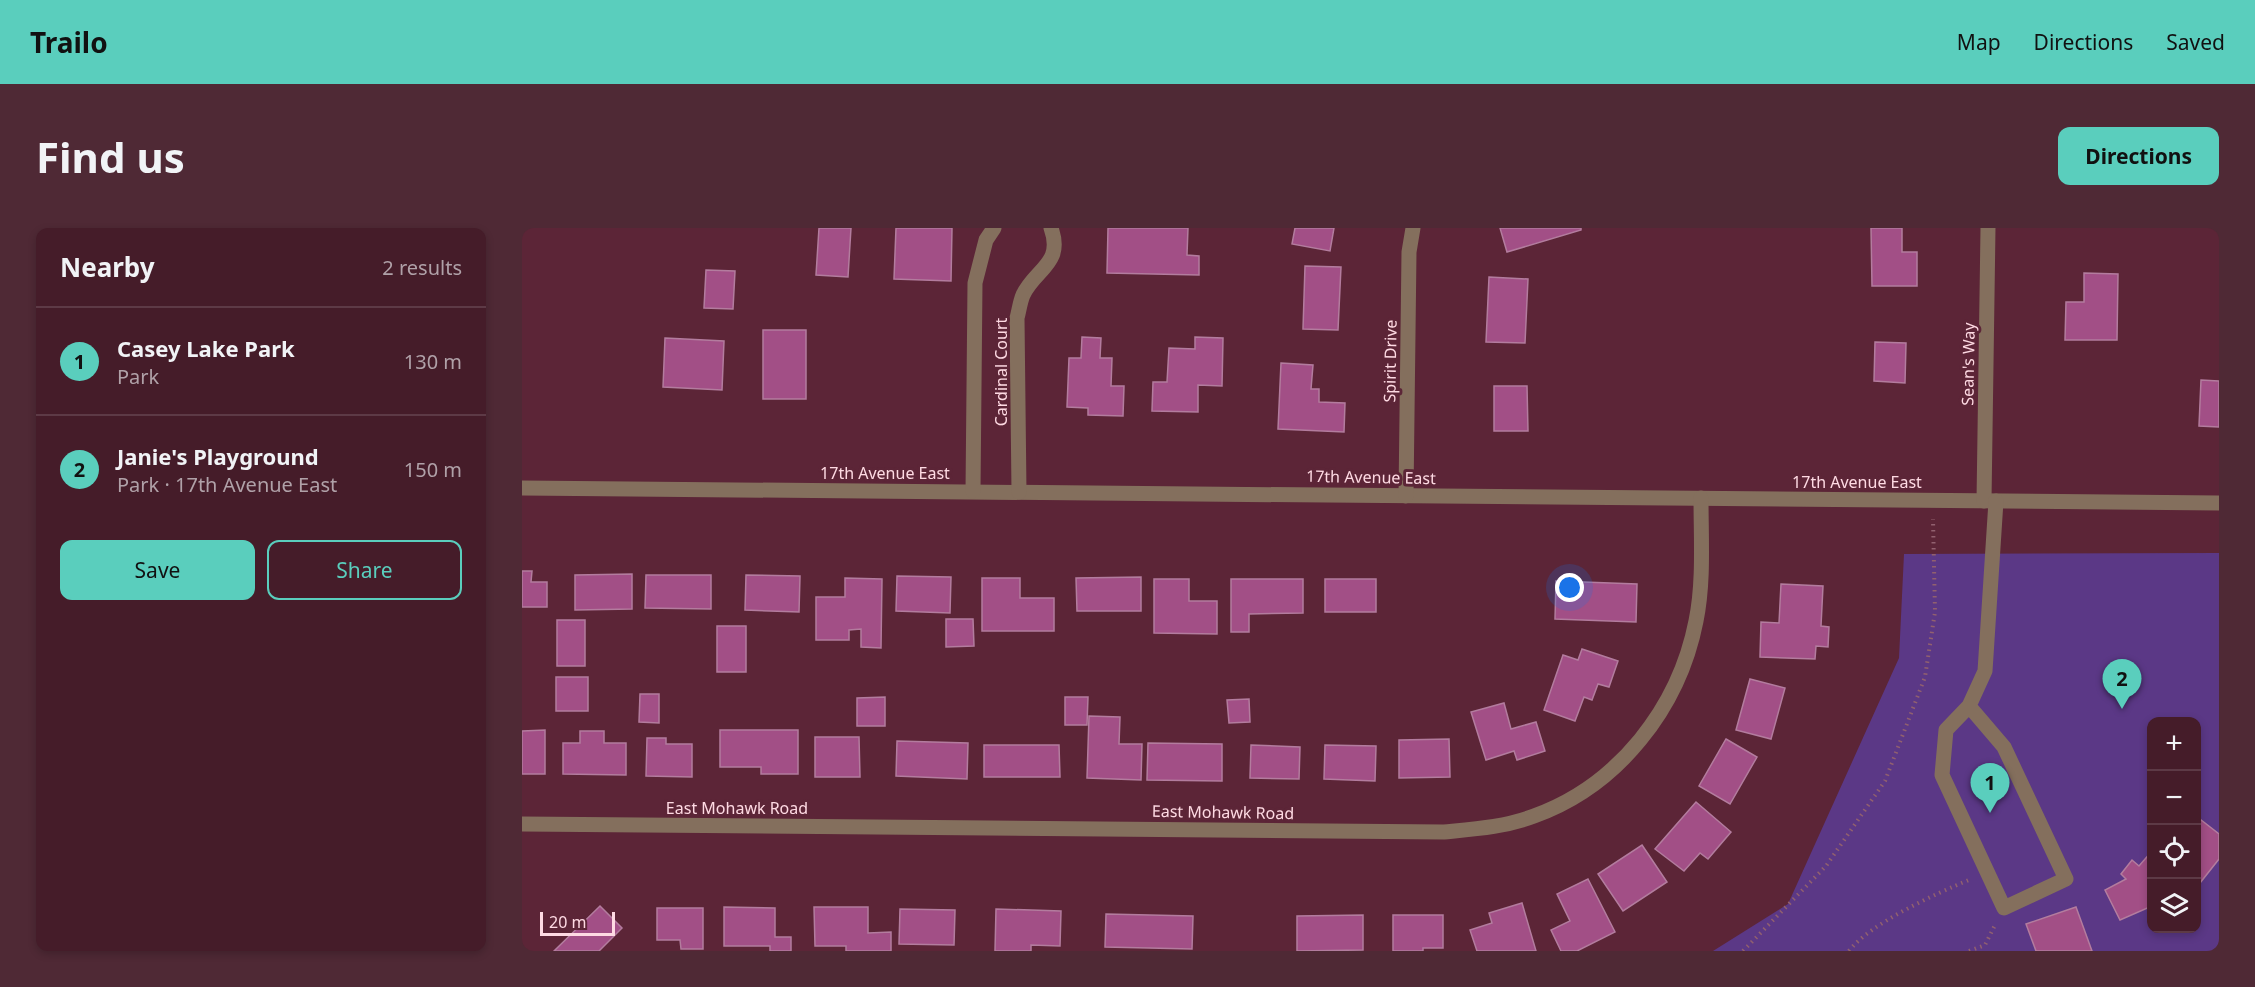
<!DOCTYPE html>
<meta charset="utf-8">
<style>
:root{--surface:#451c29;--page:#4f2935;--text:#f1f3f6;--muted:#b0a1a8;--line:#5d3a46;--accent:#5acebd}
body{margin:0;font-family:"Noto Sans",sans-serif;background:var(--page);color:var(--text)}
.controls{position:absolute;right:18px;bottom:18px;display:grid;overflow:hidden;border-radius:12px;box-shadow:0 3px 9px #0003}
.controls button{width:54px;height:54px;display:grid;place-items:center;padding:0;border:0;border-bottom:2px solid var(--line);background:var(--surface);color:var(--text);font:30px sans-serif}
.scale{position:absolute;left:18px;bottom:15px;width:75px;box-sizing:border-box;padding-left:6px;border:3px solid #fedae3;border-top:0;font-size:16px;line-height:21px;white-space:nowrap;color:#fedae3;-webkit-text-stroke:4px #5c2537;paint-order:stroke}
.you{position:absolute;left:1048px;top:360px;width:21px;height:21px;margin:-15px;border:4px solid #fff;border-radius:50%;background:#1a73e8;box-shadow:0 0 0 9px #1a73e833}
.badge{display:grid;place-items:center;width:39px;height:39px;border-radius:50%;background:var(--accent);color:#111;font-size:20px;font-weight:700}
.pin{position:absolute;translate:-50% -50px;filter:drop-shadow(0 2px 3px #0008)}
.pin::after{content:'';position:absolute;top:32px;width:21px;height:18px;background:inherit;clip-path:polygon(0 0,100% 0,50% 100%)}
.list{margin:0;padding:0;list-style:none}
h2{display:flex;justify-content:space-between;align-items:center;height:78px;margin:0;padding:0 24px;font-size:26px}
h2 small{font-size:20px;font-weight:400;color:var(--muted)}
.list li{display:grid;grid-template-columns:39px 1fr auto;gap:18px;align-items:center;box-sizing:border-box;height:108px;padding:0 24px;border-top:2px solid var(--line)}
.list b{display:block;font-size:22px;white-space:nowrap}
.list p{margin:0;font-size:20px;white-space:nowrap;color:var(--muted)}
.list em{font-size:20px;font-style:normal;color:var(--muted)}
.actions{display:flex;gap:12px;padding:18px 24px}
.actions a{flex:1;padding:14px 0;border:2px solid var(--accent);border-radius:12px;text-align:center;font-size:21px;color:var(--accent)}
.actions .main{background:var(--accent);color:#111}
.icon{flex:none;width:33px;height:33px;fill:none;stroke:currentColor;stroke-width:2;stroke-linecap:round;stroke-linejoin:round}
.map{position:relative;flex:none;width:1697px;height:723px;overflow:hidden;border-radius:12px}
header{display:flex;align-items:center;gap:36px;box-sizing:border-box;height:84px;padding:0 30px;background:var(--accent);color:#111}
header strong{font-size:28px}
nav{display:flex;gap:33px;margin-inline-start:auto;font-size:21px}
.intro{display:flex;align-items:center;justify-content:space-between;box-sizing:border-box;height:144px;padding:0 36px}
h1{margin:0;font-size:42px}
.button{padding:15px 27px;border-radius:12px;background:var(--accent);color:#111;font-size:21px;font-weight:700}
main{display:flex;gap:36px;padding:0 36px}
aside{flex:1;background:var(--surface);border-radius:12px;box-shadow:0 3px 9px #0003}
.map>svg:first-child{display:block}
</style>
<header>
<strong>Trailo</strong>
<nav><a>Map</a><a>Directions</a><a>Saved</a></nav>
</header>
<div class="intro"><h1>Find us</h1><a class="button">Directions</a></div>
<main>
<aside>
<h2>Nearby<small>2 results</small></h2>
<ul class="list">
<li><span class="badge">1</span><div><b>Casey Lake Park</b><p>Park</p></div><em>130 m</em></li>
<li><span class="badge">2</span><div><b>Janie's Playground</b><p>Park · 17th Avenue East</p></div><em>150 m</em></li>
</ul>
<div class="actions"><a class="main">Save</a><a>Share</a></div>
</aside>
<div class="map">
<svg width="1697" height="723" viewBox="0 0 1697 723">
<rect width="100%" height="100%" fill="#5c2537"/>
<path fill="#5b3886" fill-rule="evenodd" d="M 1697,325 L 1697,723 L 1191,723 L 1266,676 L 1377,430 L 1382,326 ZM 1630,494 L 1674,494 L 1674,700 L 1630,700 Z"/>
<g fill="#a24f86" stroke="#b37c9e" stroke-width="1.5">
<polygon points="297,0 329,0 326,49 294,47"/>
<polygon points="374,0 430,0 429,53 372,51"/>
<polygon points="586,0 666,0 665,27 677,28 677,47 585,45"/>
<polygon points="773,0 812,0 808,23 770,16"/>
<polygon points="978,0 1059,0 1059,2 985,24"/>
<polygon points="1349,0 1380,0 1380,24 1395,24 1395,58 1350,58"/>
<polygon points="783,38 819,39 816,102 781,101"/>
<polygon points="184,42 213,43 211,81 182,80"/>
<polygon points="1562,45 1596,46 1595,112 1543,112 1544,74 1562,74"/>
<polygon points="967,49 1006,51 1003,115 964,114"/>
<rect x="241" y="102" width="43" height="69"/>
<polygon points="560,109 579,110 578,130 590,130 589,158 602,158 601,188 566,187 566,180 545,179 547,130 559,130"/>
<polygon points="673,109 701,110 700,158 676,157 676,184 630,183 631,154 645,154 647,120 673,121"/>
<polygon points="143,110 202,113 200,162 141,159"/>
<polygon points="1353,114 1384,115 1383,155 1352,153"/>
<polygon points="759,135 791,137 789,161 797,161 797,174 823,175 822,204 756,201"/>
<polygon points="1679,152 1697,153 1697,199 1677,198"/>
<polygon points="972,158 1005,158 1006,203 972,203"/>
<polygon points="0,343 10,343 9,354 25,354 25,379 0,379"/>
<polygon points="110,346 110,381 53,382 53,347"/>
<polygon points="124,347 189,347 189,381 123,380"/>
<polygon points="224,347 278,348 277,384 223,382"/>
<polygon points="375,348 429,349 428,385 374,383"/>
<polygon points="619,349 619,383 555,383 554,350"/>
<polygon points="323,350 360,351 359,420 339,419 339,401 327,402 327,412 294,412 294,369 323,369"/>
<polygon points="460,350 498,350 498,370 532,370 532,403 460,403"/>
<polygon points="632,351 667,351 667,373 695,373 695,406 632,405"/>
<polygon points="709,351 781,351 781,385 727,386 727,404 709,404"/>
<rect x="803" y="351" width="51" height="33"/>
<polygon points="1034,353 1115,356 1114,394 1033,391"/>
<polygon points="1259,356 1301,358 1299,398 1307,399 1306,419 1294,418 1293,431 1238,429 1239,394 1257,395"/>
<polygon points="424,391 451,391 452,418 424,419"/>
<rect x="35" y="392" width="28" height="46"/>
<rect x="195" y="398" width="29" height="46"/>
<polygon points="1060,421 1096,433 1087,459 1076,456 1070,472 1062,469 1053,493 1022,482 1041,427 1056,432"/>
<rect x="34" y="449" width="32" height="34"/>
<polygon points="1228,451 1263,460 1249,511 1214,502"/>
<polygon points="118,466 137,466 137,495 117,494"/>
<polygon points="363,469 363,498 335,498 335,470"/>
<polygon points="543,469 566,469 565,497 543,497"/>
<polygon points="727,471 728,494 707,495 705,472"/>
<polygon points="982,475 989,501 1014,494 1023,523 995,532 992,523 964,532 949,484"/>
<polygon points="567,488 598,489 597,516 620,516 619,552 565,550"/>
<polygon points="23,502 23,546 0,546 0,503"/>
<polygon points="198,502 276,502 276,546 239,546 239,539 198,539"/>
<polygon points="58,503 82,503 82,515 104,515 104,547 41,546 41,515 58,515"/>
<polygon points="293,509 337,509 338,549 293,549"/>
<polygon points="125,510 144,510 144,516 170,516 170,549 124,548"/>
<polygon points="927,511 928,549 877,550 877,512"/>
<polygon points="1204,511 1235,529 1208,576 1177,558"/>
<polygon points="375,513 446,515 445,551 374,548"/>
<polygon points="626,515 700,516 700,553 625,552"/>
<polygon points="462,517 537,517 538,549 462,549"/>
<polygon points="729,517 778,519 777,551 728,550"/>
<polygon points="803,517 854,518 853,553 802,551"/>
<polygon points="1174,574 1209,604 1186,631 1178,625 1162,643 1133,621"/>
<polygon points="1674,588 1697,606 1697,631 1674,660"/>
<polygon points="1120,617 1145,654 1101,683 1076,646"/>
<polygon points="1630,623 1630,678 1598,692 1583,662 1604,651 1599,646 1610,632 1617,638"/>
<polygon points="1066,651 1093,704 1055,723 1039,723 1029,702 1048,693 1035,666"/>
<polygon points="1000,675 1014,723 955,723 948,702 970,695 967,685"/>
<polygon points="78,678 100,700 77,723 32,723"/>
<polygon points="202,679 253,680 253,709 269,709 269,723 248,723 248,718 202,718"/>
<polygon points="292,679 346,679 346,705 369,704 369,723 324,723 324,718 293,718"/>
<polygon points="1554,679 1570,723 1514,723 1504,696"/>
<polygon points="135,680 181,680 181,721 159,721 158,712 135,712"/>
<polygon points="378,681 433,682 432,717 377,716"/>
<polygon points="474,681 539,683 538,718 509,717 509,723 473,723"/>
<polygon points="584,686 671,688 670,721 583,719"/>
<polygon points="841,687 841,722 775,723 775,688"/>
<polygon points="871,687 921,687 921,720 901,720 901,723 871,723"/>
</g>
<g fill="none" stroke-linecap="round" stroke-linejoin="round">
<g stroke="#91606f" stroke-width="4" stroke-dasharray="1.5 4.5" stroke-linecap="butt">
<polyline points="1221,723 1304,638 1363,553 1403,449 1413,384 1411,291"/>
<path d="M 1327,723 C 1347,696 1415,665 1447,652"/>
<polyline points="1447,723 1463,717 1474,695"/>
</g>
<g stroke="#846f5d" stroke-width="15">
<polyline points="0,260 1697,275"/>
<polyline points="451,263 453,55 464,12 472,0"/>
<path d="M 497,264 L 495,90 C 497,83 498,74 501,67 C 513,41 542,36 529,0"/>
<polyline points="884,268 887,24 891,0"/>
<polyline points="1462,273 1466,0"/>
<polyline points="1447,478 1482,519 1544,651 1482,680 1420,547 1424,502 1447,478 1463,443 1474,273"/>
<path d="M 0,596 L 922,604 C 953,601 983,599 1012,588 C 1096,558 1157,480 1174,393 C 1182,354 1179,311 1179,270"/>
</g>
</g>
<g text-anchor="middle" stroke-width="6" stroke-linejoin="round" paint-order="stroke">
<g font-size="16" fill="#fedae3" stroke="#5c2537">
<text transform="translate(868 133) rotate(-89)" y="6">Spirit Drive</text>
<text transform="translate(1446 136) rotate(-89)" y="6">Sean's Way</text>
<text transform="translate(479 144) rotate(-90)" y="6">Cardinal Court</text>
<text x="363" y="251">17th Avenue East</text>
<text transform="translate(849 249) rotate(1)" y="6">17th Avenue East</text>
<text x="1335" y="260">17th Avenue East</text>
<text x="215" y="586">East Mohawk Road</text>
<text transform="translate(701 584) rotate(1)" y="6">East Mohawk Road</text>
</g>
</g>
</svg>
<div class="controls">
<button>+</button>
<button>−</button>
<button><svg class="icon" aria-label="locate" viewBox="0 0 24 24"><circle cx="12" cy="12" r="6"/><path d="M12 2v4M12 18v4M2 12h4M18 12h4"/></svg></button>
<button><svg class="icon" aria-label="layers" viewBox="0 0 24 24"><path d="M12 4l9 5-9 5-9-5zM3 14l9 5 9-5"/></svg></button>
</div>
<div class="scale">20 m</div>
<div class="you"></div>
<div class="pin badge" style="left:1468px;top:585px">1</div>
<div class="pin badge" style="left:1600px;top:481px">2</div>
</div>
</main>
